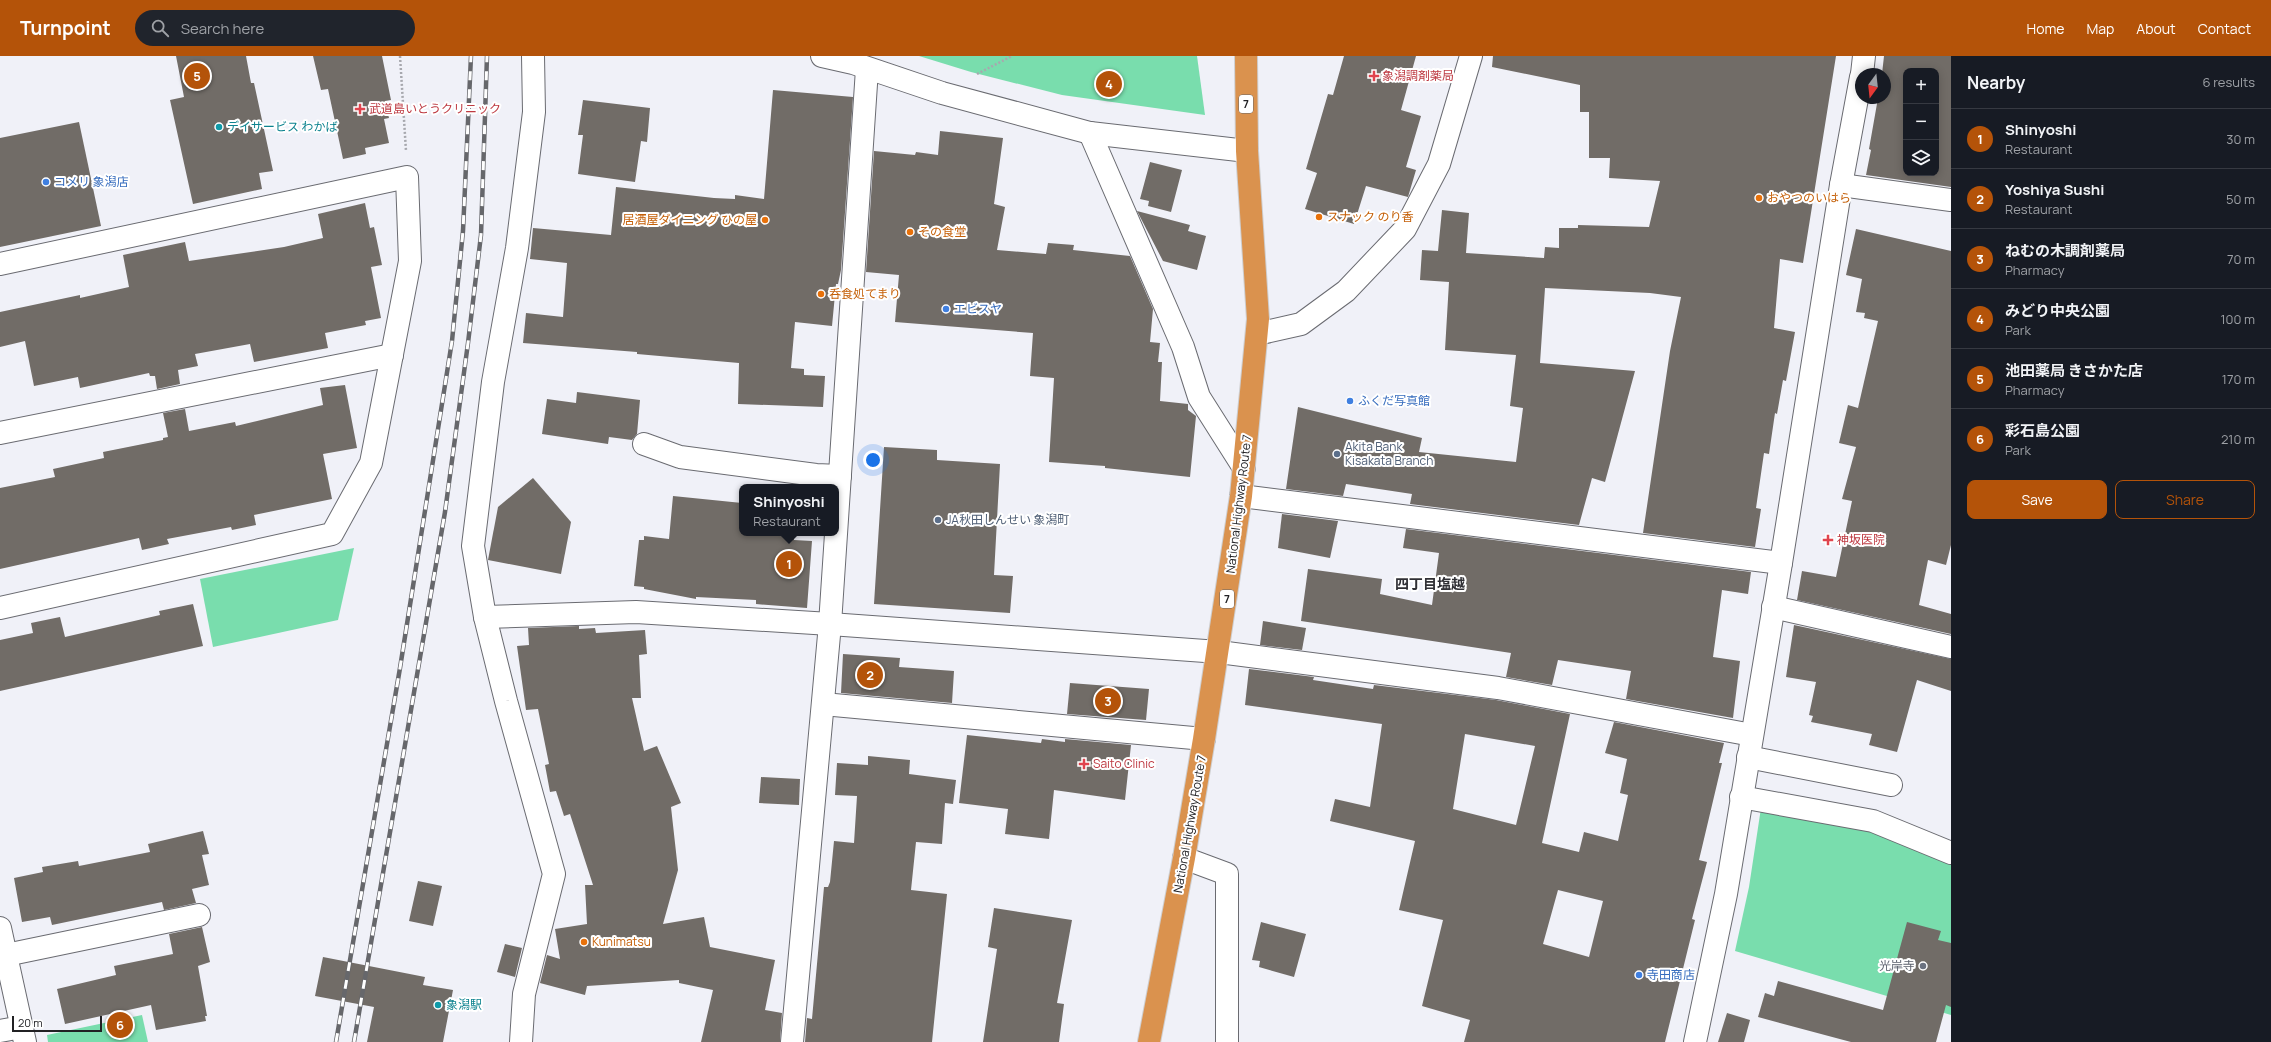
<!DOCTYPE html>
<meta charset="utf-8">
<style>
:root{--surface:#171b24;--page:#20242c;--text:#f1f3f6;--muted:#9ea1a6;--line:#363941;--accent:#b45309}
body{margin:0;font-family:Manrope,"Noto Sans JP",sans-serif;background:var(--page);color:var(--text)}
.controls{position:absolute;right:12px;top:12px;display:grid;overflow:hidden;border-radius:8px;box-shadow:0 2px 10px #0003}
.controls button{width:36px;height:36px;display:grid;place-items:center;padding:0;border:0;border-bottom:1px solid var(--line);background:var(--surface);color:var(--text);font:20px sans-serif}
.compass{position:absolute;left:1855px;top:12px;width:36px;height:36px;border-radius:50%;background:var(--surface);box-shadow:0 2px 10px #0003;rotate:195deg}
.scale{position:absolute;left:12px;bottom:10px;width:90px;box-sizing:border-box;padding-left:4px;border:2px solid #212124;border-top:0;font-size:11px;line-height:14px;white-space:nowrap;color:#212124;-webkit-text-stroke:3px #fff;paint-order:stroke}
.you{position:absolute;left:873px;top:404px;width:14px;height:14px;margin:-10px;border:3px solid #fff;border-radius:50%;background:#1a73e8;box-shadow:0 0 0 6px #1a73e833}
.badge{display:grid;place-items:center;width:26px;height:26px;border-radius:50%;background:var(--accent);color:#fff;font-size:13px;font-weight:700}
.pin{position:absolute;translate:-50% -50%;border:2px solid #fff;box-shadow:0 1px 4px #0006}
.popup{position:absolute;left:739px;top:428px;width:100px;height:52px;box-sizing:border-box;display:grid;place-content:center;border-radius:8px;background:var(--surface);filter:drop-shadow(0 1px 3px #0005);font-size:13px;white-space:nowrap;color:var(--muted)}
.popup b{font-size:15px;color:var(--text)}
.popup::after{content:'';position:absolute;left:50%;top:100%;margin-left:-8px;border:8px solid transparent;border-top-color:var(--surface)}
.list{margin:0;padding:0;list-style:none}
h2{display:flex;justify-content:space-between;align-items:center;height:52px;margin:0;padding:0 16px;font-size:17px}
h2 small{font-size:13px;font-weight:400;color:var(--muted)}
.list li{display:grid;grid-template-columns:26px 1fr auto;gap:12px;align-items:center;box-sizing:border-box;height:60px;padding:0 16px;border-top:1px solid var(--line)}
.list b{display:block;font-size:15px;white-space:nowrap}
.list p{margin:0;font-size:13px;white-space:nowrap;color:var(--muted)}
.list em{font-size:13px;font-style:normal;color:var(--muted)}
.actions{display:flex;gap:8px;padding:12px 16px}
.actions a{flex:1;padding:9px 0;border:1px solid var(--accent);border-radius:8px;text-align:center;font-size:14px;color:var(--accent)}
.actions .main{background:var(--accent);color:#fff}
.icon{flex:none;width:22px;height:22px;fill:none;stroke:currentColor;stroke-width:2;stroke-linecap:round;stroke-linejoin:round}
.map{position:relative;flex:none;width:1951px;height:986px;overflow:hidden}
header{display:flex;align-items:center;gap:24px;box-sizing:border-box;height:56px;padding:0 20px;background:var(--accent);color:#fff}
header strong{font-size:19px}
nav{display:flex;gap:22px;margin-inline-start:auto;font-size:14px}
.search{width:280px;height:36px;background:var(--page);display:flex;align-items:center;gap:10px;box-sizing:border-box;padding:0 14px;border-radius:22px;color:var(--muted);font-size:15px}
main{display:flex}
aside{flex:1;background:var(--surface)}
.map>svg:first-child{display:block}
</style>
<header>
<strong>Turnpoint</strong>
<div class="search"><svg class="icon" aria-label="search" viewBox="0 0 24 24"><circle cx="10" cy="10" r="6"/><path d="M15 15l6 6"/></svg>Search here</div>
<nav><a>Home</a><a>Map</a><a>About</a><a>Contact</a></nav>
</header>
<main>
<div class="map">
<svg width="1951" height="986" viewBox="0 0 1951 986">
<rect width="100%" height="100%" fill="#f0f1f8"/>
<g fill="#79ddad">
<polygon points="919,0 1197,0 1205,59 1062,39 971,16"/>
<polygon points="354,492 338,564 213,591 200,523"/>
<polygon points="1761,752 1870,770 1951,802 1951,959 1735,895 1749,831"/>
<polygon points="142,959 148,986 48,986 47,979"/>
</g>
<g fill="#716c67" fill-rule="evenodd">
<polygon points="176,0 246,0 251,27 254,27 273,115 259,117 262,133 193,148 170,44 184,41"/>
<polygon points="313,0 382,0 391,44 385,45 389,62 384,63 389,87 365,92 366,98 343,103 328,33 321,34"/>
<polygon points="1344,0 1416,0 1401,54 1421,60 1406,111 1416,114 1408,141 1366,130 1354,168 1305,153 1317,117 1306,113 1328,38 1333,39"/>
<polygon points="1493,0 1836,0 1803,207 1780,203 1774,272 1795,276 1786,325 1783,324 1777,358 1775,357 1769,398 1764,397 1756,452 1761,453 1755,491 1643,477 1670,295 1681,241 1650,237 1545,232 1540,307 1635,315 1605,426 1592,422 1579,469 1410,448 1412,438 1346,428 1343,440 1286,433 1298,351 1422,382 1419,396 1516,406 1523,352 1510,350 1516,299 1445,294 1449,226 1420,224 1422,194 1438,195 1442,154 1469,157 1466,197 1544,202 1545,191 1559,192 1559,172 1578,172 1578,169 1649,171 1660,125 1609,122 1610,102 1589,102 1589,56 1580,56 1580,29 1492,11"/>
<path d="M 1884,0 L 1951,0 L 1951,131 L 1866,119 L 1871,94 L 1869,93 L 1878,42 L 1885,42 L 1885,18 L 1882,18 ZM 1906,15 L 1936,15 L 1936,117 L 1906,117 Z"/>
<polygon points="773,34 853,41 841,214 838,228 836,228 832,270 795,266 791,312 804,313 804,319 825,320 823,351 738,348 739,307 637,298 637,296 523,287 526,257 563,261 567,207 530,203 533,172 611,179 616,131 714,142 735,143 735,139 764,143"/>
<polygon points="583,44 650,52 647,86 641,85 635,126 578,118 583,79 578,79"/>
<polygon points="79,66 101,170 0,191 0,82"/>
<polygon points="940,75 1003,82 994,148 1005,151 997,194 1046,198 1048,187 1074,189 1073,194 1130,200 1153,253 1150,286 1160,287 1158,306 1162,306 1160,345 1188,348 1188,354 1196,360 1190,421 1105,412 1105,410 1049,406 1054,322 1030,320 1033,277 895,266 899,219 866,216 874,95 915,99 916,96 938,99"/>
<polygon points="1150,106 1182,114 1171,156 1148,150 1149,145 1140,143"/>
<polygon points="365,147 370,172 374,171 382,209 371,211 381,262 365,265 366,269 325,277 328,292 254,306 250,288 195,298 198,310 178,314 180,328 157,333 155,320 150,320 149,317 80,332 78,321 34,330 25,285 0,291 0,256 80,239 80,242 129,231 123,199 185,186 189,205 284,191 323,182 318,158"/>
<polygon points="1137,155 1190,169 1188,175 1206,180 1197,214 1163,205"/>
<polygon points="1856,173 1951,195 1951,489 1946,509 1928,504 1919,549 1951,558 1951,578 1797,544 1802,515 1836,521 1852,445 1842,443 1856,391 1839,387 1848,349 1858,352 1878,265 1864,262 1865,257 1856,256 1862,223 1846,219"/>
<polygon points="345,329 357,392 323,398 332,443 254,459 256,469 232,474 231,471 167,483 169,488 142,494 139,482 0,513 0,432 55,421 53,413 104,402 103,396 163,384 163,382 168,381 163,357 185,353 189,375 235,366 236,370 323,349 320,332"/>
<polygon points="577,336 640,344 637,378 632,384 609,381 608,388 542,378 547,343 576,347"/>
<polygon points="884,391 937,394 937,404 1000,408 994,519 1013,520 1010,557 874,548"/>
<polygon points="533,422 571,466 561,518 488,504 498,451"/>
<polygon points="673,440 742,447 742,477 794,477 794,484 812,485 807,552 756,548 756,544 696,541 696,543 644,533 644,531 634,530 639,484 644,484 644,480 669,483"/>
<polygon points="1282,458 1338,465 1330,502 1278,492"/>
<polygon points="1406,473 1751,516 1748,538 1722,534 1713,601 1740,605 1733,662 1626,643 1631,615 1558,604 1552,629 1506,621 1511,597 1301,565 1308,513 1382,523 1380,538 1432,549 1439,497 1403,492"/>
<polygon points="193,548 203,590 0,635 0,584 33,577 31,567 60,561 65,581 160,559 159,555"/>
<polygon points="1263,565 1306,572 1302,594 1260,589"/>
<polygon points="1794,569 1951,603 1951,635 1917,624 1897,696 1869,689 1872,678 1811,666 1813,660 1809,659 1816,626 1786,621"/>
<polygon points="579,570 579,573 595,572 596,577 645,574 647,598 639,599 641,642 632,642 644,695 657,690 681,747 671,751 678,814 663,868 704,861 710,891 775,904 765,954 782,957 780,986 701,986 713,934 679,927 679,924 587,930 585,939 540,927 547,899 560,903 555,873 587,868 585,829 593,829 570,758 564,760 556,735 550,736 545,709 549,708 538,653 526,654 517,590 529,589 528,572"/>
<polygon points="843,598 900,602 899,611 954,615 952,647 841,637"/>
<path d="M 1249,613 L 1314,621 L 1313,624 L 1373,633 L 1374,629 L 1496,644 L 1570,658 L 1542,787 L 1579,796 L 1584,776 L 1618,785 L 1628,739 L 1620,737 L 1627,703 L 1605,697 L 1614,666 L 1724,687 L 1719,707 L 1722,707 L 1699,804 L 1707,806 L 1692,863 L 1695,864 L 1665,986 L 1464,986 L 1470,964 L 1422,950 L 1443,864 L 1399,854 L 1415,785 L 1330,765 L 1335,743 L 1370,751 L 1382,668 L 1245,649 ZM 1465,678 L 1535,690 L 1516,769 L 1453,753 ZM 1558,834 L 1603,845 L 1589,901 L 1543,888 Z"/>
<polygon points="1070,627 1149,633 1146,664 1067,658"/>
<polygon points="967,679 1041,687 1042,683 1065,686 1065,683 1131,689 1125,744 1054,734 1049,783 1005,778 1008,753 959,747"/>
<polygon points="868,700 910,704 909,718 956,724 953,748 945,747 942,788 916,786 911,834 947,838 932,986 805,986 807,962 812,963 824,831 828,831 830,826 834,785 854,787 857,740 835,739 837,707 868,709"/>
<polygon points="761,721 800,723 799,749 759,747"/>
<polygon points="203,775 209,798 202,799 209,829 192,833 196,847 164,854 162,846 52,869 50,861 22,866 14,822 43,816 42,811 78,805 79,810 150,796 148,788"/>
<polygon points="418,825 442,830 433,870 409,865"/>
<polygon points="994,852 1072,864 1057,947 1064,948 1059,986 983,986 997,893 988,891"/>
<polygon points="1261,866 1306,878 1294,921 1259,911 1260,905 1252,904"/>
<polygon points="1907,866 1941,875 1938,884 1951,887 1951,951 1946,949 1936,986 1851,986 1758,961 1765,937 1774,940 1778,925 1883,954"/>
<polygon points="202,871 210,906 198,910 207,960 205,960 206,965 156,974 151,949 65,968 57,933 116,919 114,910 173,898 169,878"/>
<polygon points="505,888 522,892 515,921 497,916"/>
<polygon points="323,901 425,921 423,929 453,934 443,986 367,986 374,951 315,940"/>
<polygon points="1727,957 1750,964 1744,986 1718,986"/>
</g>
<g fill="none" stroke-linecap="round" stroke-linejoin="round">
<defs>
<g id="minor">
<polyline points="822,0 853,7 942,37 1090,77 1247,95"/>
<polyline points="1862,18 1864,0"/>
<polyline points="1090,77 1183,291 1199,341 1244,412"/>
<polyline points="1841,129 1951,144"/>
<polyline points="0,208 407,121 410,205 371,407 332,478 0,552"/>
<polyline points="1257,278 1301,268 1346,235 1405,173 1439,108 1471,0"/>
<polyline points="0,377 392,299"/>
<polyline points="644,388 680,401 816,419 840,420"/>
<polyline points="1241,440 1781,507"/>
<polyline points="1773,551 1951,591"/>
<polyline points="485,561 636,556 830,568 1219,596 1498,632 1752,679"/>
<polyline points="823,648 1204,683"/>
<polyline points="1748,701 1891,729"/>
<polyline points="1741,741 1873,765 1951,797"/>
<polyline points="1184,802 1227,818 1227,986"/>
<polyline points="0,872 25,986"/>
<polyline points="6,899 199,859"/>
<polyline points="0,975 22,971"/>
<polyline points="521,986 524,938 554,818 506,645 485,561 473,490 493,326 517,192 534,56 533,0"/>
<polyline points="792,986 830,568 867,13"/>
<polyline points="1695,986 1726,838 1781,507 1841,129 1861,21"/>
</g>
<polyline id="highway" points="1149,986 1184,802 1204,683 1241,440 1258,263 1247,95 1246,0"/>
</defs>
<use href="#minor" stroke="#6a6b71" stroke-width="24"/>
<use href="#highway" stroke="#cececf" stroke-width="24"/>
<g stroke="#a7a8ae" stroke-width="2.5" stroke-dasharray="2 2" stroke-linecap="butt">
<polyline points="400,0 406,95"/>
<polyline points="977,18 1012,0"/>
</g>
<use href="#minor" stroke="#fff" stroke-width="22"/>
<use href="#highway" stroke="#da924e" stroke-width="22"/>
<defs>
<g id="rail">
<polyline points="336,986 400,612 452,285 463,175 471,0"/>
<polyline points="354,986 445,456 468,287 481,179 487,0"/>
</g>
</defs>
<use href="#rail" stroke="#66676b" stroke-width="4.5"/>
<use href="#rail" stroke="#fff" stroke-width="3" stroke-dasharray="9" stroke-linecap="butt"/>
</g>
<g fill="#e0444e" stroke="#fff" stroke-width="1.5">
<path d="M1372 14h4v4h4v4h-4v4h-4v-4h-4v-4h4z"/>
<path d="M358 47h4v4h4v4h-4v4h-4v-4h-4v-4h4z"/>
<path d="M1826 478h4v4h4v4h-4v4h-4v-4h-4v-4h4z"/>
<path d="M1082 702h4v4h4v4h-4v4h-4v-4h-4v-4h4z"/>
</g>
<g fill="#0f9aa8" stroke="#fff" stroke-width="1.5">
<circle cx="219" cy="71" r="4"/>
<circle cx="438" cy="949" r="4"/>
</g>
<g fill="#3f7fe0" stroke="#fff" stroke-width="1.5">
<circle cx="46" cy="126" r="4"/>
<circle cx="946" cy="253" r="4"/>
<circle cx="1350" cy="345" r="4"/>
<circle cx="1639" cy="919" r="4"/>
</g>
<g fill="#e8710a" stroke="#fff" stroke-width="1.5">
<circle cx="1759" cy="142" r="4"/>
<circle cx="1319" cy="161" r="4"/>
<circle cx="765" cy="164" r="4"/>
<circle cx="910" cy="176" r="4"/>
<circle cx="821" cy="238" r="4"/>
<circle cx="584" cy="886" r="4"/>
</g>
<g fill="#5c6f8a" stroke="#fff" stroke-width="1.5">
<circle cx="1337" cy="398" r="4"/>
<circle cx="938" cy="464" r="4"/>
</g>
<circle fill="#6b7280" stroke="#fff" stroke-width="1.5" cx="1923" cy="910" r="4"/>
<g text-anchor="middle" stroke-width="4" stroke-linejoin="round" paint-order="stroke">
<g fill="#fff" stroke="#646466" stroke-width="1">
<rect x="1239" y="39" width="14" height="18" rx="3"/>
<rect x="1220" y="534" width="14" height="18" rx="3"/>
</g>
<g font-size="11" font-weight="bold" fill="#212124">
<text x="1246" y="52">7</text>
<text x="1227" y="547">7</text>
</g>
<g font-size="12" fill="#be3a42" stroke="#fff" text-anchor="start">
<text x="1382" y="24">象潟調剤薬局</text>
<text x="369" y="57">武道島いとうクリニック</text>
<text x="1837" y="488">神坂医院</text>
<text x="1093" y="712">Saito Clinic</text>
</g>
<g font-size="12" fill="#0d838f" stroke="#fff" text-anchor="start">
<text x="227" y="75">デイサービス わかば</text>
<text x="446" y="953">象潟駅</text>
</g>
<g font-size="12" fill="#366cbe" stroke="#fff" text-anchor="start">
<text x="54" y="130">コメリ 象潟店</text>
<text x="954" y="257">エビスヤ</text>
<text x="1358" y="349">ふくだ写真館</text>
<text x="1647" y="923">寺田商店</text>
</g>
<g font-size="12" fill="#c56008" stroke="#fff" text-anchor="start">
<text x="1767" y="146">おやつのいはら</text>
<text x="1327" y="165">スナック のり香</text>
<text x="757" y="168" text-anchor="end">居酒屋ダイニング ひの屋</text>
<text x="918" y="180">その食堂</text>
<text x="829" y="242">呑食処てまり</text>
<text x="592" y="890">Kunimatsu</text>
</g>
<g font-size="12" fill="#4e5e75" stroke="#fff" text-anchor="start">
<text x="1345" y="395">Akita Bank<tspan x="1345" dy="14">Kisakata Branch</tspan></text>
<text x="946" y="468">JA秋田しんせい 象潟町</text>
</g>
<g font-size="12" fill="#212124" stroke="#fff">
<text transform="translate(1239 448) rotate(-83)" y="4">National Highway Route 7</text>
<text transform="translate(1190 768) rotate(-80)" y="4">National Highway Route 7</text>
</g>
<g font-size="12" fill="#5b616d" stroke="#fff" text-anchor="end">
<text x="1915" y="914">光岸寺</text>
</g>
<g font-size="14" font-weight="bold" fill="#303035" stroke="#fff">
<text x="1430" y="533">四丁目塩越</text>
</g>
</g>
</svg>
<div class="controls">
<button>+</button>
<button>−</button>
<button><svg class="icon" aria-label="layers" viewBox="0 0 24 24"><path d="M12 4l9 5-9 5-9-5zM3 14l9 5 9-5"/></svg></button>
</div>
<svg class="compass" viewBox="-18 -18 36 36"><path d="M0-13l5 13h-10z" fill="#e53935"/><path d="M0 13l5-13h-10z" fill="#9ea1a6"/></svg>
<div class="scale">20 m</div>
<div class="you"></div>
<div class="pin badge" style="left:789px;top:508px">1</div>
<div class="popup"><b>Shinyoshi</b>Restaurant</div>
<div class="pin badge" style="left:870px;top:619px">2</div>
<div class="pin badge" style="left:1108px;top:645px">3</div>
<div class="pin badge" style="left:1109px;top:28px">4</div>
<div class="pin badge" style="left:197px;top:20px">5</div>
<div class="pin badge" style="left:120px;top:969px">6</div>
</div>
<aside>
<h2>Nearby<small>6 results</small></h2>
<ul class="list">
<li><span class="badge">1</span><div><b>Shinyoshi</b><p>Restaurant</p></div><em>30 m</em></li>
<li><span class="badge">2</span><div><b>Yoshiya Sushi</b><p>Restaurant</p></div><em>50 m</em></li>
<li><span class="badge">3</span><div><b>ねむの木調剤薬局</b><p>Pharmacy</p></div><em>70 m</em></li>
<li><span class="badge">4</span><div><b>みどり中央公園</b><p>Park</p></div><em>100 m</em></li>
<li><span class="badge">5</span><div><b>池田薬局 きさかた店</b><p>Pharmacy</p></div><em>170 m</em></li>
<li><span class="badge">6</span><div><b>彩石島公園</b><p>Park</p></div><em>210 m</em></li>
</ul>
<div class="actions"><a class="main">Save</a><a>Share</a></div>
</aside>
</main>
